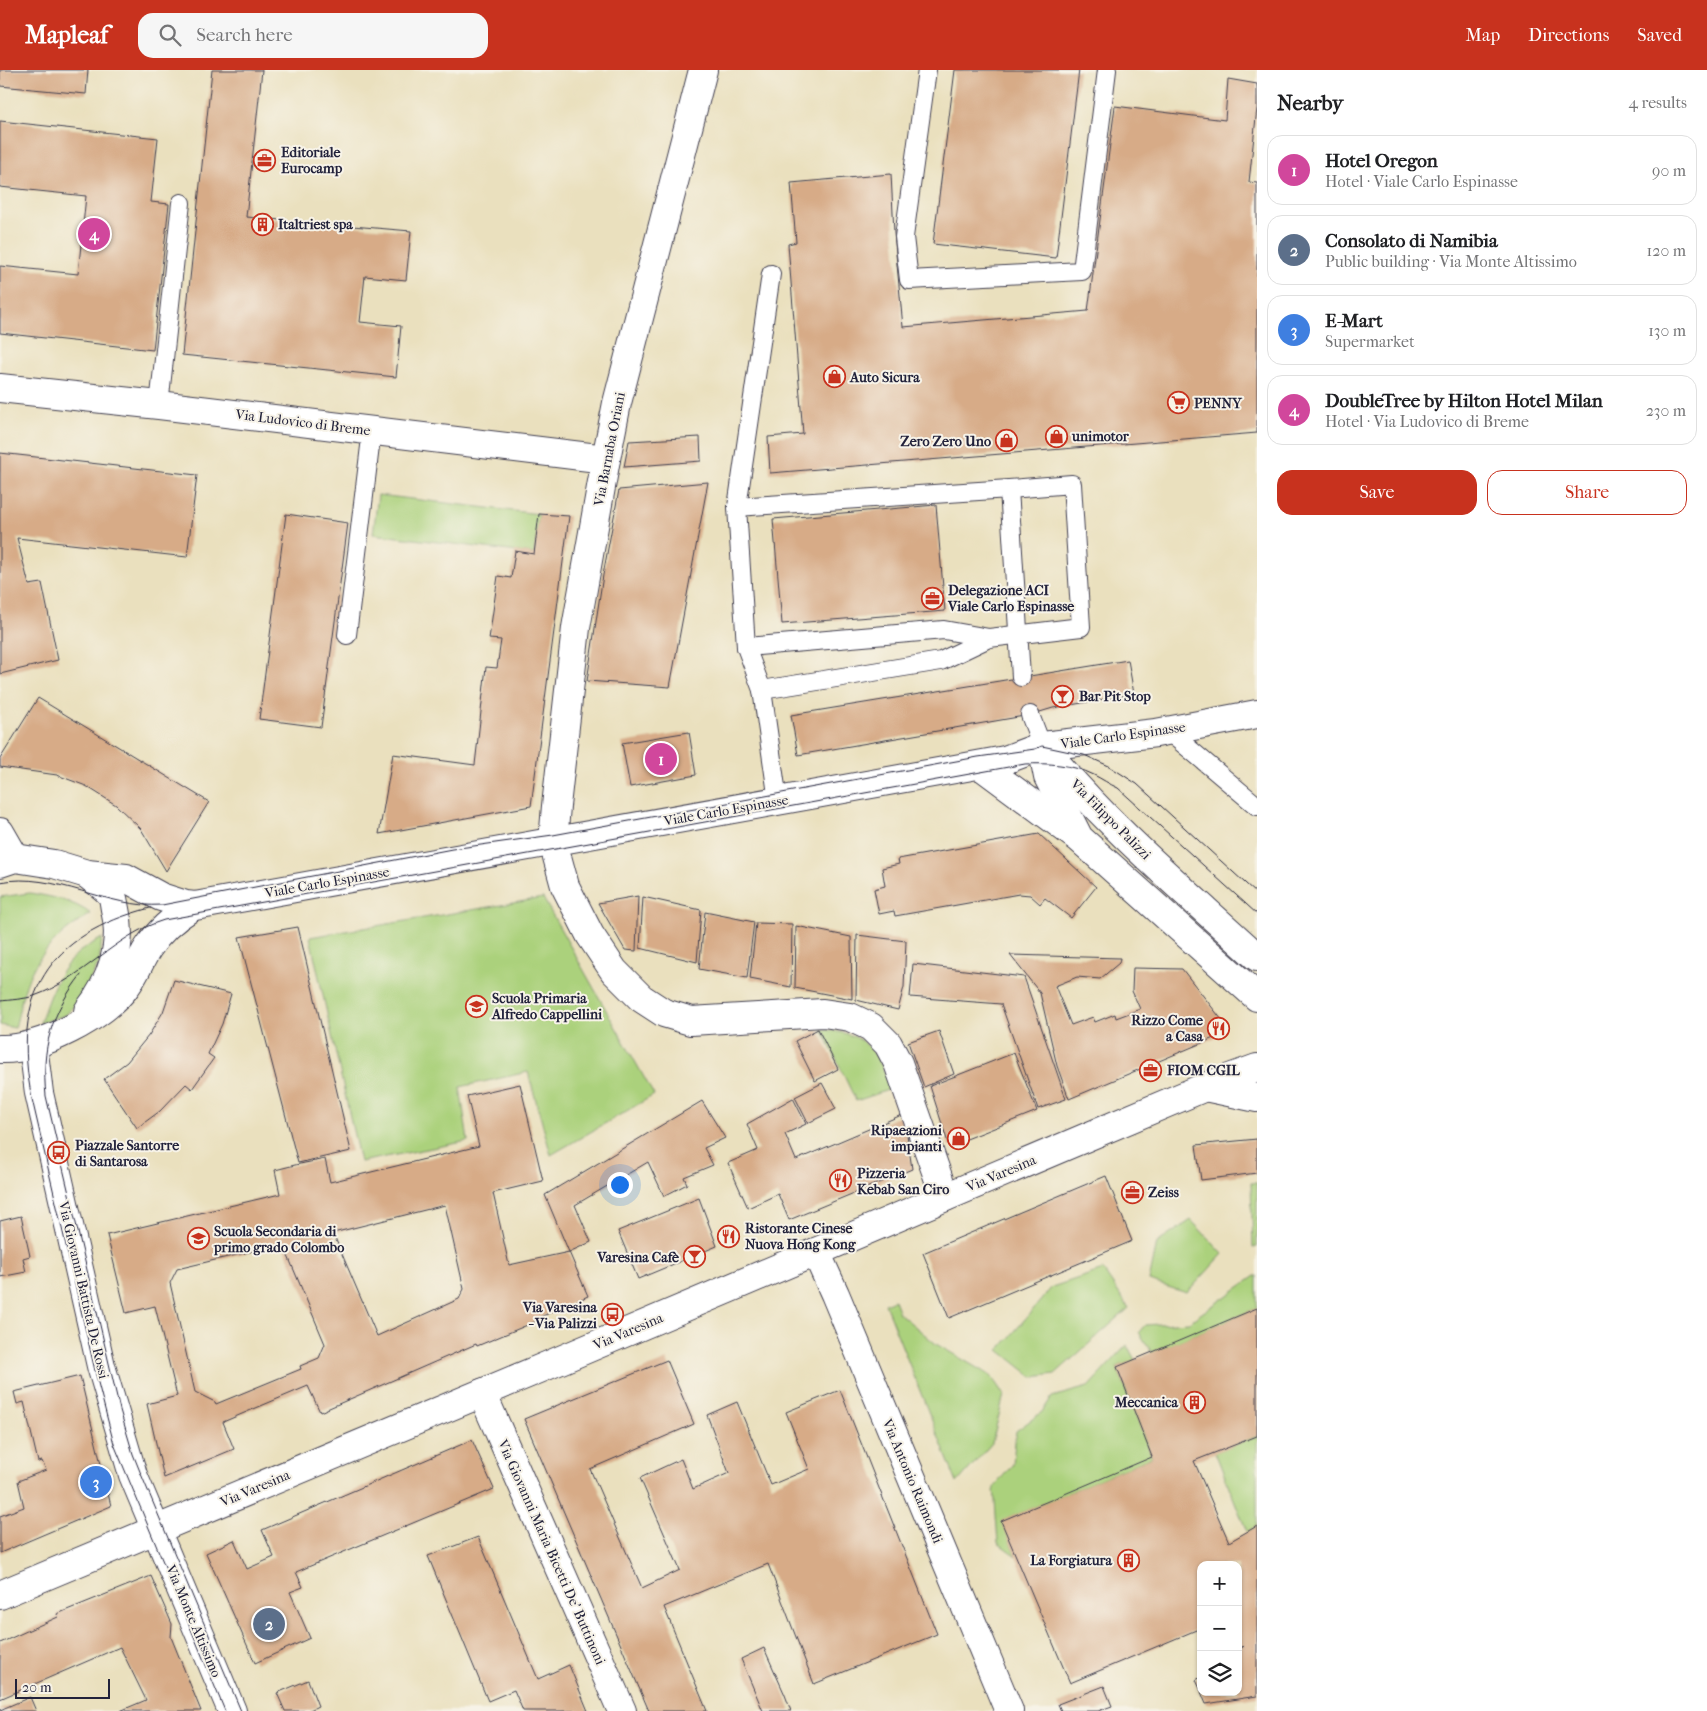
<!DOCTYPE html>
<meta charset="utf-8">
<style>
:root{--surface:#fff;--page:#f6f6f6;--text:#202124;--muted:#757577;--line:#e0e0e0;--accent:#c8321e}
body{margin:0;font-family:"IM FELL French Canon",serif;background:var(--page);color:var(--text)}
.controls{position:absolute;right:15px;bottom:15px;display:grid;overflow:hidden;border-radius:10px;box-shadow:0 1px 4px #0004}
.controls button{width:45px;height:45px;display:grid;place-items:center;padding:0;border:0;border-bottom:1px solid var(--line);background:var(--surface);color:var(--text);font:25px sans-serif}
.scale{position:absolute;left:15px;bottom:12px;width:95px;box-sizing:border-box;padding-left:5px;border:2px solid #22223b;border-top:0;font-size:14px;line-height:18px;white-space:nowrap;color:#22223b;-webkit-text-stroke:4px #f7f3e8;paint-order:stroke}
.you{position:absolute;left:619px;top:1114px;width:18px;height:18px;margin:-12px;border:4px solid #fff;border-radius:50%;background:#1a73e8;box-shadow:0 0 0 8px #1a73e833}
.badge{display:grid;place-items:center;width:32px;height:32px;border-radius:50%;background:var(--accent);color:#fff;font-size:16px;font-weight:700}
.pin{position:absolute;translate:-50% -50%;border:2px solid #fff;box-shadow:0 1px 5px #0006}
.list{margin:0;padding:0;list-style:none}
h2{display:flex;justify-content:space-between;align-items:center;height:65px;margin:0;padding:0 20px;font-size:21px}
h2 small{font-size:16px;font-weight:400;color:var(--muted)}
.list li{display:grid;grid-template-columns:32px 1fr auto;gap:15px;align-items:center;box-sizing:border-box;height:70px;margin:0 10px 10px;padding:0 10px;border:1px solid var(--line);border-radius:15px}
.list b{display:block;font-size:19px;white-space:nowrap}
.list p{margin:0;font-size:16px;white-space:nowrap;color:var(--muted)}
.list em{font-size:16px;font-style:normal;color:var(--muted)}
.actions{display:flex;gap:10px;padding:15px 20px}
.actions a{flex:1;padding:11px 0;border:1px solid var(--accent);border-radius:15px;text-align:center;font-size:18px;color:var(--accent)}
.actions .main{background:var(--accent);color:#fff}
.icon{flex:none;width:28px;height:28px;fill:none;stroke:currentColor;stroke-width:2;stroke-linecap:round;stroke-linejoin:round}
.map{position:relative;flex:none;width:1257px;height:1641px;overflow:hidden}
header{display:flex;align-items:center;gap:30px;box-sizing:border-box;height:70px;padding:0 25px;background:var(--accent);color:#fff}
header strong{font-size:24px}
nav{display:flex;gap:28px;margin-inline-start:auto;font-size:18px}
.search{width:350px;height:45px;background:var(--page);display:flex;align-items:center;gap:12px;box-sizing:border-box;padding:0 18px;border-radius:15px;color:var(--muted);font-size:19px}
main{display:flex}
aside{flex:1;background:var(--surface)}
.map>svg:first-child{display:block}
</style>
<header>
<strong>Mapleaf</strong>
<div class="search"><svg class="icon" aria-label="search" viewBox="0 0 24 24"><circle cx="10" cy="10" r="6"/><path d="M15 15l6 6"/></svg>Search here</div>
<nav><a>Map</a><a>Directions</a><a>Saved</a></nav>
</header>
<main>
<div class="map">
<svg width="1257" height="1641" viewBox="0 0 1257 1641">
<rect width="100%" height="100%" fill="#f7f3e8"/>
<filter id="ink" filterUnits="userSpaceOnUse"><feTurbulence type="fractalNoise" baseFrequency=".02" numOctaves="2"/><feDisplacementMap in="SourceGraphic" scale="10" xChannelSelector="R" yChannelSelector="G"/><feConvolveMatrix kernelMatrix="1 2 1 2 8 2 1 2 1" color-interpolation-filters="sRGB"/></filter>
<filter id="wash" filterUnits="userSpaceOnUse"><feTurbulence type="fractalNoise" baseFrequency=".0096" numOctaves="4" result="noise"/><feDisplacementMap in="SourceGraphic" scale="20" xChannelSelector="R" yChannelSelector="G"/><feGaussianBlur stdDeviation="1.12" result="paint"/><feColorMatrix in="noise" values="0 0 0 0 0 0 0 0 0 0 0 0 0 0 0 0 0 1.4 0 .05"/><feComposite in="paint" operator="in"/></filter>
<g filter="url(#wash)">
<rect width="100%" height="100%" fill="#eae0be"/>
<g fill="#abd17b" stroke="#667a5b">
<polygon points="378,425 539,444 534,484 373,464"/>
<path d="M 30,823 C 53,827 72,830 91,844 C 64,860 37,883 27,913 C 21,928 19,943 15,958 L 0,955 L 0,827 Z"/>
<polygon points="543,828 654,1025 551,1085 528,1002 460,1017 468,1071 360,1092 310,867"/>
<path d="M 102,868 L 99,893 L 80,929 L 66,945 L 40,953 C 48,928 58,900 79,882 C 86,877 95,872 102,868 Z"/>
<path d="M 822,959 C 832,961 844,962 853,966 C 876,976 883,998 891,1019 L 856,1031 Z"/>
<polygon points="1251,1113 1257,1113 1257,1177 1253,1178"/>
<polygon points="1191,1150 1223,1184 1187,1223 1149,1211 1157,1173"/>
<polygon points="1103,1200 1129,1238 1055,1304 1033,1307 999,1280 1052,1217"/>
<polygon points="1255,1206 1257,1206 1257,1238 1152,1283 1139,1262 1145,1255 1189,1252"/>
<polygon points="894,1230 899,1243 936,1274 991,1306 1004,1325 992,1373 957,1413 885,1234"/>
<polygon points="1127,1275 1135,1290 1117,1297 1152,1387 1002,1451 1016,1486 998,1473 994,1417 1013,1394 1016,1361 1042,1342 1052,1327 1088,1317"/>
<polygon points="1257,1366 1257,1456 1247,1462 1215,1382"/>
</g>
<g id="blocks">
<g fill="#d7ab87" fill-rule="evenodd">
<polygon points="0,0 88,0 86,24 0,16"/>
<polygon points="212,0 262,0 246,147 411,161 406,210 365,206 360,252 401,256 396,307 182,285"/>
<polygon points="955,0 1079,0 1056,188 933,174"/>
<polygon points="1228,9 1257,14 1257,38 1249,112 1257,113 1257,363 770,403 768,367 803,364 788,174 796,172 791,113 891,104 894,163 903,257 1088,241 1115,36 1225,50"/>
<polygon points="0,51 158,68 151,132 169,134 153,280 0,263 0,196 78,204 86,126 0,117"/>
<polygon points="700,367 701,391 624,397 629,371"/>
<polygon points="0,383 197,405 187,487 17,468 29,515 42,513 58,590 0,604"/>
<polygon points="708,412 670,617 587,611 603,505 619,420"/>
<polygon points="936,435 945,541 782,554 773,449"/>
<polygon points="286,444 348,453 321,657 259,649"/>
<polygon points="539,444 569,446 531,736 379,764 393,684 475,695 486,597 497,598 501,570 489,569 498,506 511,508 515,481 534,484"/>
<polygon points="1128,590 1134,624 1053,638 1030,645 798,685 791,645"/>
<polygon points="38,628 209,732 166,801 141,759 116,735 86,716 57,705 0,697 0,689"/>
<polygon points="689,662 696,705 630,717 622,673"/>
<polygon points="1039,764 1096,817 1071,848 1045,828 1040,834 1030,825 1019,824 895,846 894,841 879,844 874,819 885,816 882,798 899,794 898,789"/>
<polygon points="638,826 636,881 625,880 598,833"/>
<polygon points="643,827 701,840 697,892 640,878"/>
<polygon points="705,842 754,852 747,908 699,899"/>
<polygon points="756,853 792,854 791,917 750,909"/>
<polygon points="796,856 851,867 852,929 795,918"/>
<polygon points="298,857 351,1081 298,1093 239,867"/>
<polygon points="857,865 906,871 904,917 898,940 856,930"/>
<polygon points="1010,885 1120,888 1119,893 1100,909 1077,907 1055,916 1071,955 1093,947 1095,952 1115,944 1116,948 1140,939 1132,921 1133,898 1182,899 1222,950 1216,967 1069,1029 1057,996 1040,923"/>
<polygon points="913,894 1024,907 1066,1029 1038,1039 1001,934 910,927"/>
<polygon points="174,910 231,924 222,954 208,984 214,988 192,1019 186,1014 160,1041 137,1058 104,1009 127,992 149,965 163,942"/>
<polygon points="818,959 838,999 815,1011 795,971"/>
<polygon points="939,961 954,1004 924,1017 908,972"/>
<polygon points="1014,983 1037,1041 949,1076 930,1016"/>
<polygon points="822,1013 836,1039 808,1053 795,1027"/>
<path d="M 520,1014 L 543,1111 L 493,1123 L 509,1195 L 569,1182 L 588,1226 L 536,1249 L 537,1251 L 477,1276 L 476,1274 L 320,1342 L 308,1316 L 223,1352 L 234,1379 L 164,1408 L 147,1334 L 177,1326 L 155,1236 L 126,1243 L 107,1165 L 280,1124 L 275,1100 L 295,1095 L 325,1089 L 330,1112 L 479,1076 L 467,1026 ZM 445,1135 L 464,1219 L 459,1229 L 377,1266 L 333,1163 ZM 283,1174 L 325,1274 L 319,1288 L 300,1296 L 301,1299 L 216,1334 L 215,1332 L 195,1322 L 170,1213 L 177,1199 Z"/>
<polygon points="793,1028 806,1054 785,1064 796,1090 904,1044 912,1099 789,1150 778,1124 748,1138 728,1093 758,1080 747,1054"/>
<polygon points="702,1031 725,1068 704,1078 713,1095 684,1107 687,1114 664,1126 648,1092 575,1135 591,1172 569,1182 545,1125"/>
<polygon points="1257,1069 1257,1103 1201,1110 1196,1075"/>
<polygon points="1106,1106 1132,1171 949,1248 923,1183"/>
<polygon points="699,1128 717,1176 638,1209 618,1161"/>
<polygon points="21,1146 30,1186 23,1188 26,1202 0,1207 0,1151"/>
<polygon points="1257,1238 1257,1366 1194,1391 1229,1472 1257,1456 1257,1626 1206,1634 1201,1622 1238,1622 1238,1580 1244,1576 1238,1579 1238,1495 1201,1495 1201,1558 1070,1613 1001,1451 1152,1387 1117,1297"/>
<polygon points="667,1290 694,1354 590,1399 642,1518 680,1500 640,1408 681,1389 693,1419 729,1403 707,1345 737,1332 771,1415 809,1399 786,1342 840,1320 937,1564 814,1614 768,1494 664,1537 707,1641 649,1641 524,1349"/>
<polygon points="80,1306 111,1436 0,1483 0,1446 24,1437 18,1411 46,1400 42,1391 38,1392 24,1332 17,1334 14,1322"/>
<polygon points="472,1370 494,1419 296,1502 303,1517 290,1522 310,1568 255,1593 206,1483 234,1470 247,1499 274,1487 262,1460"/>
<polygon points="478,1467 538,1609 569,1595 588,1641 523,1641 514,1620 488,1631 428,1486"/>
<polygon points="151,1506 172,1554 171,1567 201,1641 120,1641 146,1630 120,1577 0,1629 0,1573 58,1547 57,1544"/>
<polygon points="764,1578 785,1625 791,1641 763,1641 741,1589"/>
<polygon points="1201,1607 1201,1621 1196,1610"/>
<polygon points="308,1610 318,1636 308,1641 285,1641 277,1623"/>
<polygon points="1104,1616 1112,1636 1098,1641 1061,1641 1058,1634"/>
<polygon points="30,1627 36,1641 0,1641 0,1640"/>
</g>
</g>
</g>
<g filter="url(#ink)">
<use href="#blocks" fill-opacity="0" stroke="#403e4f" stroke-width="1"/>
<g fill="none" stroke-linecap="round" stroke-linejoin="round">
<defs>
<g id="lane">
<polyline points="927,0 904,167 909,210 1082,201 1107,0"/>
<polyline points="771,204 737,437 746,577 944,560 989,568 1081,557 1072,414 1009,419"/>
<polyline points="159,335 181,133"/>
<polyline points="737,437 1009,419 1021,607"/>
<polyline points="347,565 372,360"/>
<polyline points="746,577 762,620 941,591 989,568"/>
<polyline points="762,620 778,731"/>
<polyline points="1030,645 1042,676"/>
<polyline points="1162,662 1174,666 1257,736"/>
</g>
<g id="street">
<polyline points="703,0 617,333 606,389 576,558 556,736 553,772 565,816 590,865 614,901 641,928 664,943 691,951 823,943 850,947 871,957 888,974 898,993 945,1127"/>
<polyline points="0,318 159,335 606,389"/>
<polyline points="1042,676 1156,663 1257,644"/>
<polyline points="0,762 15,788"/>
<polyline points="33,975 39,1023 101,1296 133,1405 232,1641"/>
<polyline points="1205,1017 1257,1028"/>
<polyline points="816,1182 835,1224 1009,1641"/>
<polyline points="482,1323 622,1641"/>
<polyline points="0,1525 544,1297 1205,1017 1257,998"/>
</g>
<g id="secondary">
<path d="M 1042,676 C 1105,754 1184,820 1257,887"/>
<polyline points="1043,682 1048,707 1077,764"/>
<polyline points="980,695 1080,769 1257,927"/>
<polyline points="0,793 15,788 54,794 87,804 126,808 161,827 186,835 195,836 1005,690 1042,676"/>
<path d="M 87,804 C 94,810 105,817 111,824 C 114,828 114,835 115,839 C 124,875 111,912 88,941"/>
<path d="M 0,979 C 38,981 106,946 127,915 C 136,903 140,890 148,878 C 159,861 177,846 193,836"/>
</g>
</defs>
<use href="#lane" stroke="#403e4f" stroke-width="20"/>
<use href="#street" stroke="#403e4f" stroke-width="30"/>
<use href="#secondary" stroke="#403e4f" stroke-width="30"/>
<use href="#lane" stroke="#fff" stroke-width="18"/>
<use href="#street" stroke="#fff" stroke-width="28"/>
<use href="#secondary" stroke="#fff" stroke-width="28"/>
<g stroke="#22223b" stroke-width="1">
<path d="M 0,812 C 56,801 107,839 162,835 L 452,779 L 553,765 L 978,687 L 1035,679 L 1042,676 L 1084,685 L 1109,696 L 1137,714 L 1257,824"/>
<path d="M 150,838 C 47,865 11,925 32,1029 L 96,1305 L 114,1374 L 225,1641"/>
<path d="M 81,905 C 51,943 41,978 46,1026 L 120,1340 L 133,1384 L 141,1404 L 241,1641"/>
<path d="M 0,931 C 10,930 25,929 34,926 C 83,909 115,865 164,850 L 1025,694 C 1048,693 1072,694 1094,705 C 1102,709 1109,714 1118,718 L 1257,844"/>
</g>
</g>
</g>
<defs>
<symbol id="office-ring" viewBox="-11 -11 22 22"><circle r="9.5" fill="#f7f3e8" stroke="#c8321e" stroke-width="1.5"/><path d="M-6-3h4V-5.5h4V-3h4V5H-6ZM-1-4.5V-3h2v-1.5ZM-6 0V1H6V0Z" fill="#c8321e"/></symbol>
<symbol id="building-ring" viewBox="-11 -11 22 22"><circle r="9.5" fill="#f7f3e8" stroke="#c8321e" stroke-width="1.5"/><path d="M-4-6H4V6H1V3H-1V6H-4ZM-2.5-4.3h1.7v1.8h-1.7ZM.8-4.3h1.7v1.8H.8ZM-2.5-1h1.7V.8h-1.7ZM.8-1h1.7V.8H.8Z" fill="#c8321e"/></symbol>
<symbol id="shop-ring" viewBox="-11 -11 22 22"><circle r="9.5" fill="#f7f3e8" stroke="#c8321e" stroke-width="1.5"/><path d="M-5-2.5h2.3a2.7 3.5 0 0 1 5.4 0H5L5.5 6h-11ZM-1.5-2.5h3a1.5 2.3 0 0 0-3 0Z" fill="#c8321e"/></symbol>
<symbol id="supermarket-ring" viewBox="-11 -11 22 22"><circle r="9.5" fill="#f7f3e8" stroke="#c8321e" stroke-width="1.5"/><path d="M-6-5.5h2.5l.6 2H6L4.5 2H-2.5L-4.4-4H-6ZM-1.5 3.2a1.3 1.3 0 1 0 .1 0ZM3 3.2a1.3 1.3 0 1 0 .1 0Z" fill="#c8321e"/></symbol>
<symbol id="bar-ring" viewBox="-11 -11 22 22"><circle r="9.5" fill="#f7f3e8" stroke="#c8321e" stroke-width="1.5"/><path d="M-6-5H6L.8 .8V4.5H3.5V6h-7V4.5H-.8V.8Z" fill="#c8321e"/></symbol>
<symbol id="school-ring" viewBox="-11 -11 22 22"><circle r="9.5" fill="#f7f3e8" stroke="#c8321e" stroke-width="1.5"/><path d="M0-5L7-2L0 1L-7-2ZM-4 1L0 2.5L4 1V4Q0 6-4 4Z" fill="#c8321e"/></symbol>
<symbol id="restaurant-ring" viewBox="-11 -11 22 22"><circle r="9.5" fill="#f7f3e8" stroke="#c8321e" stroke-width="1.5"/><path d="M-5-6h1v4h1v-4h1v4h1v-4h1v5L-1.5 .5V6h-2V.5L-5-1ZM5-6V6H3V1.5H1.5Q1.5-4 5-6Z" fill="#c8321e"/></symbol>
<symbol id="bus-ring" viewBox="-11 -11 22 22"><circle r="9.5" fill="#f7f3e8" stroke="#c8321e" stroke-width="1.5"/><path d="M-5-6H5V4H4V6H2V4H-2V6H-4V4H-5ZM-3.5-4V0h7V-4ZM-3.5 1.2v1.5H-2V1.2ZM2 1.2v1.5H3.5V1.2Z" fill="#c8321e"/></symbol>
</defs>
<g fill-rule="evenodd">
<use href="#office-ring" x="252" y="78" width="25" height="25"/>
<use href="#building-ring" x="250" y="142" width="25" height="25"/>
<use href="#shop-ring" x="822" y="294" width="25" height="25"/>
<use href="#supermarket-ring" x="1166" y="320" width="25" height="25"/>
<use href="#shop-ring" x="1044" y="354" width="25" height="25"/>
<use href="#shop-ring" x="994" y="358" width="25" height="25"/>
<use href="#office-ring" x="920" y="516" width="25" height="25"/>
<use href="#bar-ring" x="1050" y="614" width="25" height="25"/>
<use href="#school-ring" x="464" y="924" width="25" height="25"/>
<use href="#restaurant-ring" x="1206" y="946" width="25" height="25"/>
<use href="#office-ring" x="1138" y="988" width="25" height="25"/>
<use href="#shop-ring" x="946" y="1056" width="25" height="25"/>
<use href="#bus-ring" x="46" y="1070" width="25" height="25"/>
<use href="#restaurant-ring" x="828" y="1098" width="25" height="25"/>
<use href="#office-ring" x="1120" y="1110" width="25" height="25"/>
<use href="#restaurant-ring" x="716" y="1154" width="25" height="25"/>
<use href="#school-ring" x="186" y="1156" width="25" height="25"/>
<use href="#bar-ring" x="682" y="1174" width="25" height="25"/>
<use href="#bus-ring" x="600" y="1232" width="25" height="25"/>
<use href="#building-ring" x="1182" y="1320" width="25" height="25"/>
<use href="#building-ring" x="1116" y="1478" width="25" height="25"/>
</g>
<g text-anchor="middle" stroke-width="4" stroke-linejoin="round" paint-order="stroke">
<g font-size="14" font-weight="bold" fill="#22223b" stroke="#f7f3e8" text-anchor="start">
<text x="281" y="87">Editoriale<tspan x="281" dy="16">Eurocamp</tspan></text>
<text x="278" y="159">Italtriest spa</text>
<text x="850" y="312">Auto Sicura</text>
<text x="1194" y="338">PENNY</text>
<text x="1072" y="371">unimotor</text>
<text x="991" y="376" text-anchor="end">Zero Zero Uno</text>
<text x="948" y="525">Delegazione ACI<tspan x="948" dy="16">Viale Carlo Espinasse</tspan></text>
<text x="1079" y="631">Bar Pit Stop</text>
<text x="492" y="933">Scuola Primaria<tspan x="492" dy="16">Alfredo Cappellini</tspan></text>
<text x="1203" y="955" text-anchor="end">Rizzo Come<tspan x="1203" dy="16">a Casa</tspan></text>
<text x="1167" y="1005">FIOM CGIL</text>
<text x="942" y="1065" text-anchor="end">Ripaeazioni<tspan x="942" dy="16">impianti</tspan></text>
<text x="75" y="1080">Piazzale Santorre<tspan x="75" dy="16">di Santarosa</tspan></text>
<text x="857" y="1108">Pizzeria<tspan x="857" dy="16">Kebab San Ciro</tspan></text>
<text x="1148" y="1127">Zeiss</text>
<text x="745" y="1163">Ristorante Cinese<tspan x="745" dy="16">Nuova Hong Kong</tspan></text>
<text x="214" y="1166">Scuola Secondaria di<tspan x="214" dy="16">primo grado Colombo</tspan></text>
<text x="679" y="1192" text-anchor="end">Varesina Cafè</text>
<text x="597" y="1242" text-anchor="end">Via Varesina<tspan x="597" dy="16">- Via Palizzi</tspan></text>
<text x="1178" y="1337" text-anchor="end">Meccanica</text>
<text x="1112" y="1495" text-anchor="end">La Forgiatura</text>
</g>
<g font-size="14" fill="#22223b" stroke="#f7f3e8">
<text transform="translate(303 352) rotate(7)" y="5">Via Ludovico di Breme</text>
<text transform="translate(609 379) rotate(-79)" y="5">Via Barnaba Oriani</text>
<text transform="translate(1123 665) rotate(-8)" y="5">Viale Carlo Espinasse</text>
<text transform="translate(726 740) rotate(-10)" y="5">Viale Carlo Espinasse</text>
<text transform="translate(1111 749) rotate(45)" y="5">Via Filippo Palizzi</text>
<text transform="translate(327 812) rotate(-10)" y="5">Viale Carlo Espinasse</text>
<text transform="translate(1001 1103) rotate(-23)" y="5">Via Varesina</text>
<text transform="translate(84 1220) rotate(77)" y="5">Via Giovanni Battista De Rossi</text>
<text transform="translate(628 1261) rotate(-23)" y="5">Via Varesina</text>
<text transform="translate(913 1411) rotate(67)" y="5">Via Antonio Raimondi</text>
<text transform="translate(255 1418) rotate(-23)" y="5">Via Varesina</text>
<text transform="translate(552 1482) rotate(66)" y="5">Via Giovanni Maria Bicetti De' Buttinoni</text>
<text transform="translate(194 1551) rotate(67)" y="5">Via Monte Altissimo</text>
</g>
</g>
</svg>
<div class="controls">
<button>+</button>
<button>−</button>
<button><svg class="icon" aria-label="layers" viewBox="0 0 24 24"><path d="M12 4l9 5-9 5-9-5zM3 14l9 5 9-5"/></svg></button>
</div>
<div class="scale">20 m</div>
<div class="you"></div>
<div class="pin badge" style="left:661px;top:689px;background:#d1479c">1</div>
<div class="pin badge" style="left:269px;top:1554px;background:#5c6f8a">2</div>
<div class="pin badge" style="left:96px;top:1412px;background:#3f7fe0">3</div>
<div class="pin badge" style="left:94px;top:164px;background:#d1479c">4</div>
</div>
<aside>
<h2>Nearby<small>4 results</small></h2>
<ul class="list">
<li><span class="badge" style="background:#d1479c">1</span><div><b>Hotel Oregon</b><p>Hotel · Viale Carlo Espinasse</p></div><em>90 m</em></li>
<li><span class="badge" style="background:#5c6f8a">2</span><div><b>Consolato di Namibia</b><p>Public building · Via Monte Altissimo</p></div><em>120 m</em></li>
<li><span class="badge" style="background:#3f7fe0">3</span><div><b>E-Mart</b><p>Supermarket</p></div><em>130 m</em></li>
<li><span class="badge" style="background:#d1479c">4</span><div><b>DoubleTree by Hilton Hotel Milan</b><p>Hotel · Via Ludovico di Breme</p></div><em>230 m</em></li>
</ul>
<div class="actions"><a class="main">Save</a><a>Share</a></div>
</aside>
</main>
